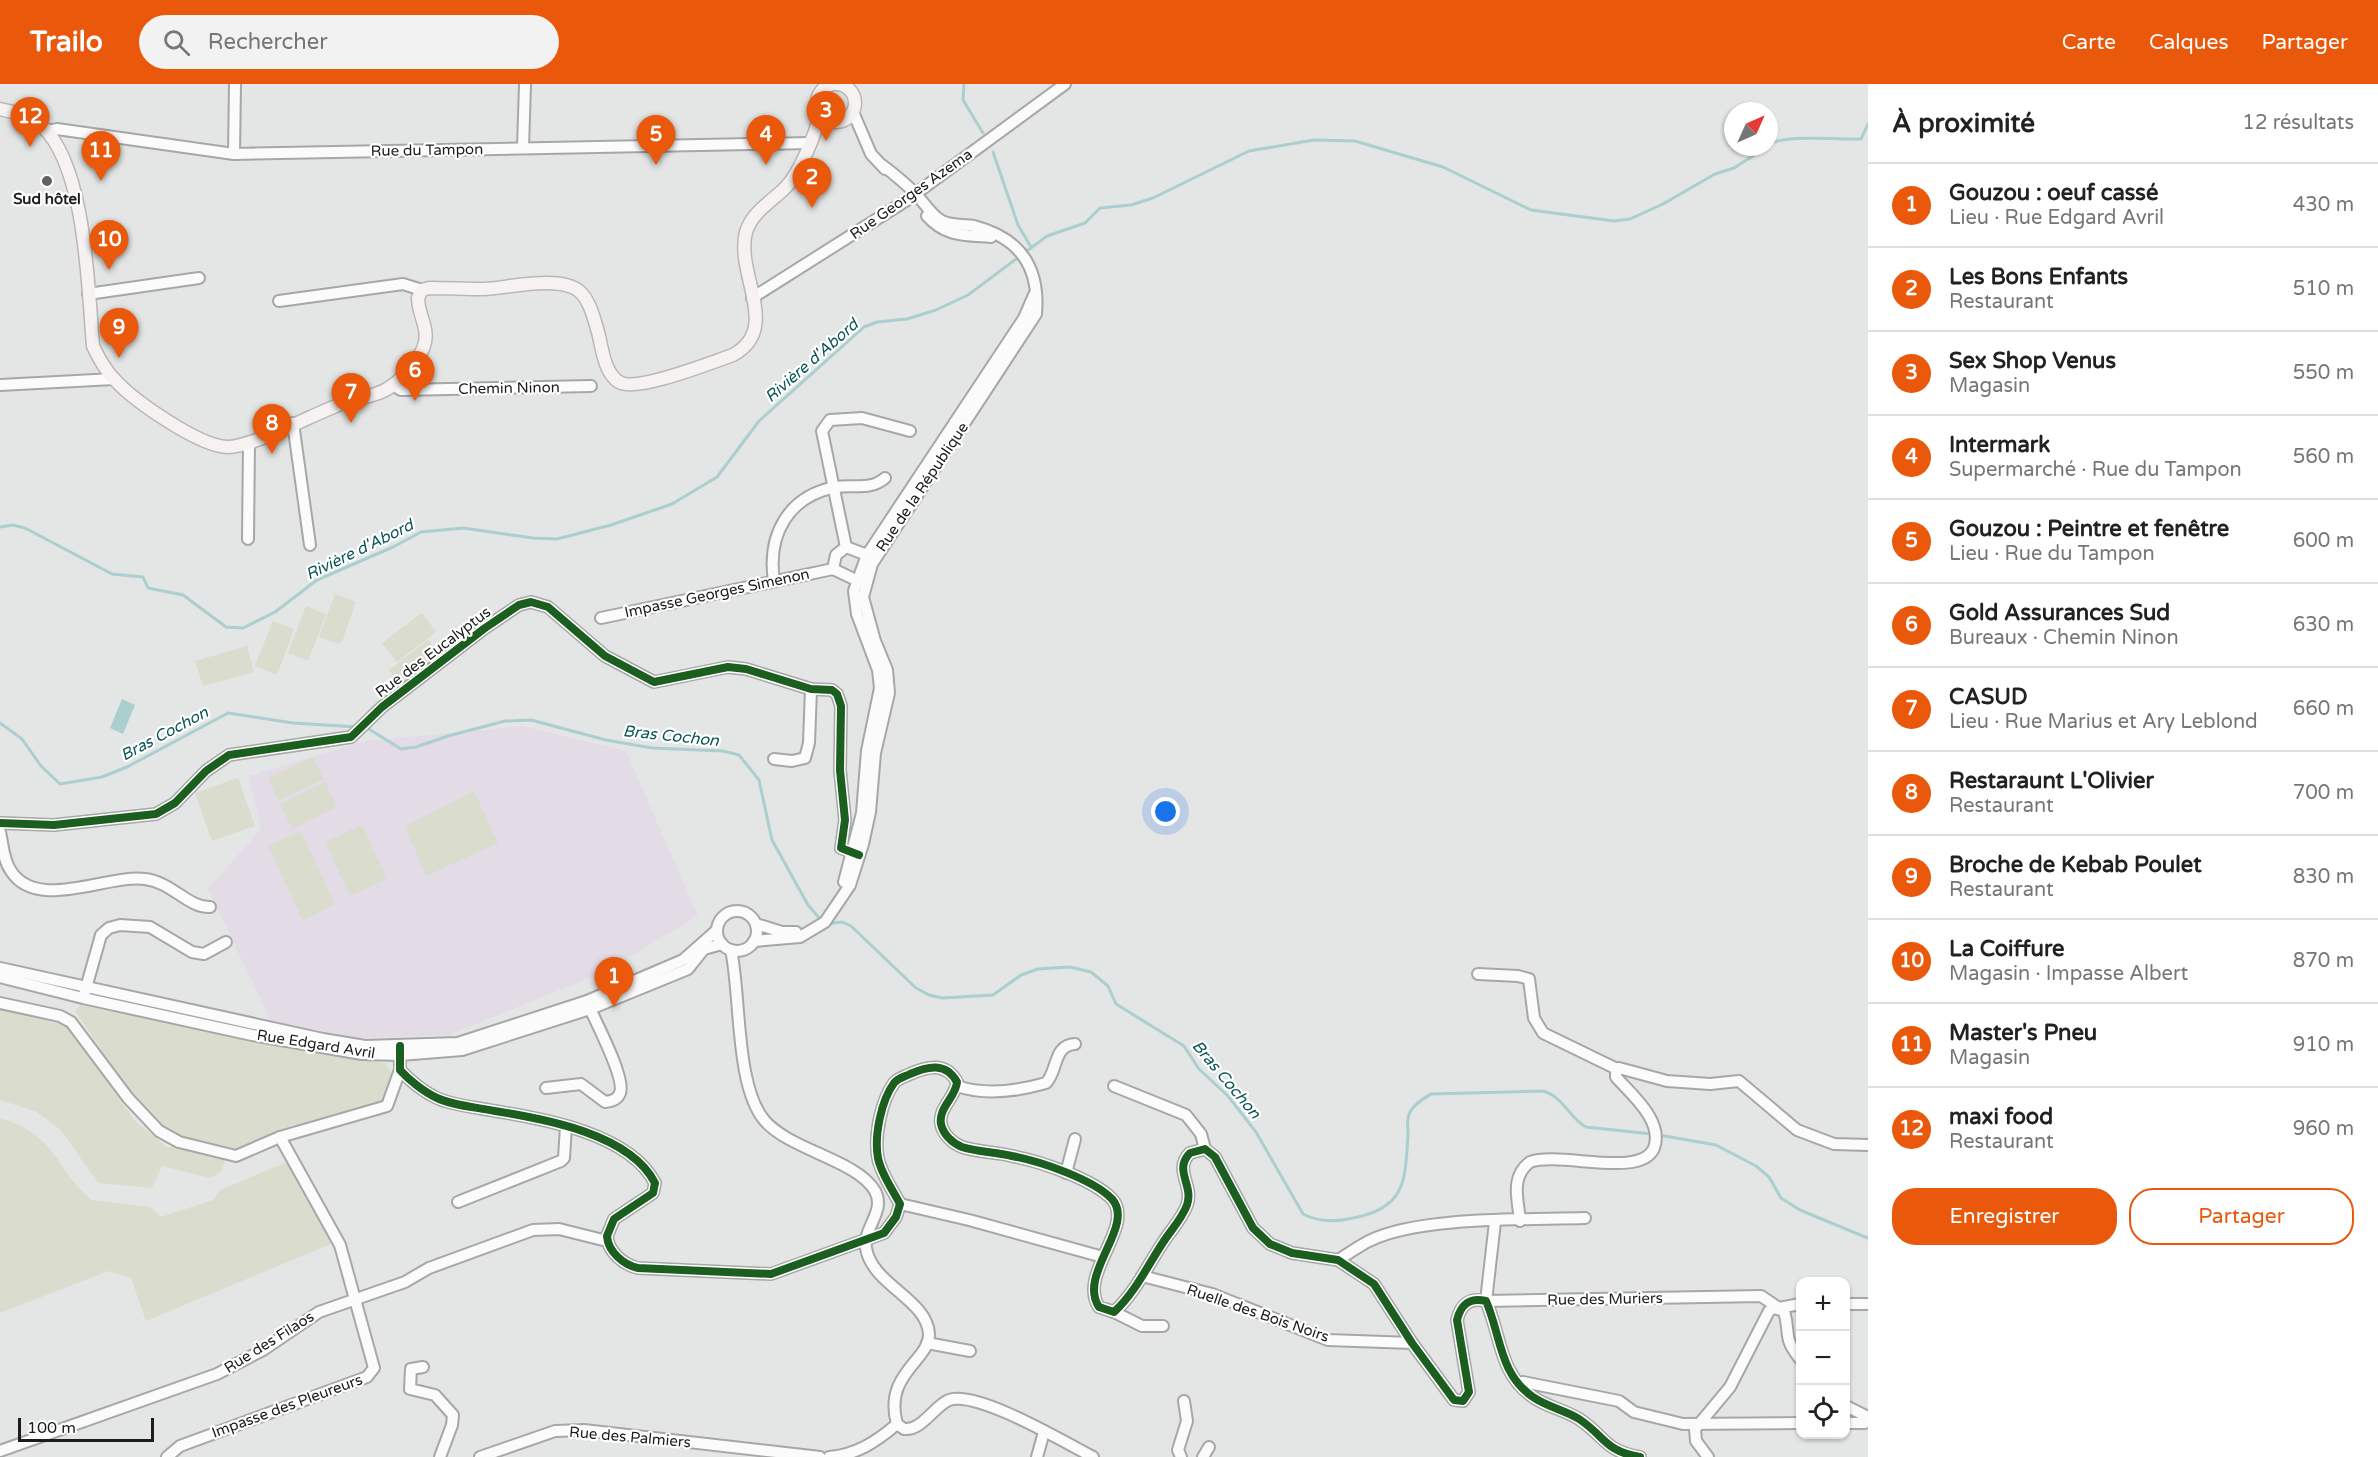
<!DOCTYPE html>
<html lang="fr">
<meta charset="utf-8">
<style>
:root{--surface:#fff;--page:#f2f2f2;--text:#222;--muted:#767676;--line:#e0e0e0;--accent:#ea580c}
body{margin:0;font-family:"Varela Round",sans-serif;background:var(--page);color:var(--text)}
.controls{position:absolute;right:18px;bottom:18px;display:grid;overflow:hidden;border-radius:12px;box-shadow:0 2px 4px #0004}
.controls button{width:54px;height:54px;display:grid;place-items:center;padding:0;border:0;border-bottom:2px solid var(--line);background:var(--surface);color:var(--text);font:30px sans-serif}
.compass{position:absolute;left:1724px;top:18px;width:54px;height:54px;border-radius:50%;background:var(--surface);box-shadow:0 2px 4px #0004;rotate:45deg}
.scale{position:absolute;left:18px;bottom:15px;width:136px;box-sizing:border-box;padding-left:6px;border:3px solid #1c1c1d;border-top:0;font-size:16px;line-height:21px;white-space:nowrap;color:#1c1c1d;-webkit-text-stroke:4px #fff;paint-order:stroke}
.you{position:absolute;left:1166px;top:728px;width:21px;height:21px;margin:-15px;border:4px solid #fff;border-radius:50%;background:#1a73e8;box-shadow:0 0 0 9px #1a73e833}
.badge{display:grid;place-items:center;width:39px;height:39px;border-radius:50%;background:var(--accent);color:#fff;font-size:20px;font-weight:700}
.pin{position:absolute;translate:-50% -50px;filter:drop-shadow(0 2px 3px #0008)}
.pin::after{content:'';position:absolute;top:32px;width:21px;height:18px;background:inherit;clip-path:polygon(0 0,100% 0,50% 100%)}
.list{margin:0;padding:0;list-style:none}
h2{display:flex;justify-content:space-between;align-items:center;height:78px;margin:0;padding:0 24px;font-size:26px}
h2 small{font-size:20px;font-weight:400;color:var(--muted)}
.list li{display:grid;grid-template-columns:39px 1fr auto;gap:18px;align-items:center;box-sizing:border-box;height:84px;padding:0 24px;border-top:2px solid var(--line)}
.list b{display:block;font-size:22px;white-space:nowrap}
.list p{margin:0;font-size:20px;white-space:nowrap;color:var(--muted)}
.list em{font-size:20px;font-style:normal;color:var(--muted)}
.actions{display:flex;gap:12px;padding:18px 24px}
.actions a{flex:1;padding:14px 0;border:2px solid var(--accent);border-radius:24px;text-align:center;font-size:21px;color:var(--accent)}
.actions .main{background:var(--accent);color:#fff}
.icon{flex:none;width:33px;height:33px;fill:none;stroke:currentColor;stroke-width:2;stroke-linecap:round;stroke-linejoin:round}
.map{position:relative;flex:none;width:1868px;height:1373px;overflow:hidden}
header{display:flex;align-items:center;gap:36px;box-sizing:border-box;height:84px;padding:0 30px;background:var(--accent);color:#fff}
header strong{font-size:28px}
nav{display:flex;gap:33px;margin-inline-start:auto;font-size:21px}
.search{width:420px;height:54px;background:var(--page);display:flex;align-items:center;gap:15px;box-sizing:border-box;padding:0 21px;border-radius:33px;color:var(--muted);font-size:22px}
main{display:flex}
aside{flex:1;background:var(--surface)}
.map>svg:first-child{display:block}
</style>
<header>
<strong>Trailo</strong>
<div class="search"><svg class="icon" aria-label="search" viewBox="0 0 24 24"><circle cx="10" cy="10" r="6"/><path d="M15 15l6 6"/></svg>Rechercher</div>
<nav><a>Carte</a><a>Calques</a><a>Partager</a></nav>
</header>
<main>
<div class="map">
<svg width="1868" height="1373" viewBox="0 0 1868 1373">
<rect width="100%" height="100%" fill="#e4e5e5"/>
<polygon fill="#e3dce7" points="522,642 626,667 698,832 604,888 449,951 359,954 271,937 208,805 261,745 248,692 366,657"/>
<g fill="#dadcce">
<polygon points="335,510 356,518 342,558 338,560 319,553"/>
<polygon points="306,522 326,530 308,577 288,569"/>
<polygon points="422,529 436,548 397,578 382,559"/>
<polygon points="273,537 294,545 277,591 255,582"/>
<polygon points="428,556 442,574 402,604 389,586"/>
<polygon points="247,562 254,588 203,602 195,577"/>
<polygon points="313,673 324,695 279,717 268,694"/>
<polygon points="238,694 255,742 212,757 195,709"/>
<polygon points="325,698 337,723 292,745 280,720"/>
<polygon points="474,707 498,759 426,792 405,742"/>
<polygon points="362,741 387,795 350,812 325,758"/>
<polygon points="301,747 335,820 303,837 268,762"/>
<polygon points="80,921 385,979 391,988 389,1009 375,1022 290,1042 236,1064 177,1051 157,1038 128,1005 75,927"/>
<polygon points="0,925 65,941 71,945 134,1036 168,1064 173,1061 225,1073 222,1087 210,1094 162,1082 152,1104 98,1099 61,1046 37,1028 0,1016"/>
<path d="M 0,1034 C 60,1053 52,1083 92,1116 L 150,1123 L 161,1133 L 213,1116 L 220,1106 L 287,1078 L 333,1159 L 146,1237 L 131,1194 L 108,1187 L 0,1229 Z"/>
</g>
<polygon fill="#abcfcf" points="122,615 135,621 123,650 110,644"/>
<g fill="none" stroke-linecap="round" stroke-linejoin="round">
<g stroke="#abcfcf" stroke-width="3">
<polyline points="964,0 963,16 983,49"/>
<path d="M 1769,61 C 1781,50 1842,56 1861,55 L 1868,40"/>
<polyline points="993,68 1018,141 1031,163"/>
<polyline points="0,443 13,441 25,444 112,490 143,493 148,504 183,511 226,543 243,544 275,528 317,496 393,463 421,448 463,444 533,454 557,455 611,441 672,420 717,393 759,337 864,243 877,238 907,235 936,226 968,211 1047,152 1085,139 1100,124 1131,121 1153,114 1249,67 1314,56 1355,57 1443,83 1531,126 1614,137 1630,135 1663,120 1715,90 1734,84 1767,63"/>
<polyline points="0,639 22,655 41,682 60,700 102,693 127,683 228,629 293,639 358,643"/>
<polyline points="364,642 401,665 416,663 448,652 505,637 531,636 606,656 652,664 723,667 739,671 759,696 772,756 808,821 822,837"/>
<path d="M 826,840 L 842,838 L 851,842 L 916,904 L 929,911 L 942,914 L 993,911 L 1021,891 L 1038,885 L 1070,883 L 1091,888 L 1108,902 L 1116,920 L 1184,962 L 1199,985 L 1228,1012 L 1256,1048 L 1303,1130 C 1318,1138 1336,1138 1353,1134 C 1406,1124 1405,1097 1408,1051 C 1408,1044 1406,1035 1410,1028 C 1414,1020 1423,1015 1431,1010 L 1543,1007 C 1564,1013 1569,1034 1586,1043 L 1652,1050"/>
<polyline points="1659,1051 1716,1061 1756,1082 1769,1093 1781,1114 1800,1126 1868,1154"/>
</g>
<defs>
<g id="minor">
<polyline points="853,28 871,70 885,85"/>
<polyline points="47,47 57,45 234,70 809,59"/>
<polyline points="523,64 525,0"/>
<polyline points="234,70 235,0"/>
<path d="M 927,132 C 946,153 964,151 991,153"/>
<polyline points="88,210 199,194"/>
<polyline points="752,214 907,116 1065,0"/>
<polyline points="279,217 403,200 422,206"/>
<polyline points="0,301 114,295"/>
<polyline points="393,301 401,306 591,302"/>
<polyline points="293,339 310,461"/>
<polyline points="248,455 249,358"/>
<polyline points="846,463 822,347 830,336 862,334 910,347"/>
<polyline points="833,485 836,471 846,463 867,471 870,477"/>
<polyline points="833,485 856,496 863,494"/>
<path d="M 774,497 C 767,451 788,412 836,403 C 854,400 870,407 885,394"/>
<polyline points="601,534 833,485"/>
<polyline points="774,675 792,677 805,674 809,659 811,605"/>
<polyline points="0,739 54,741 156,730 175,719 206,687 229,671 351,653 382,623 485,544 519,521 531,518 548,523 605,572 654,598 728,583 746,585 811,605 832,606 837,610 841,622 840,686 845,736 841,764 859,771"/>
<path d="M 0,748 C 3,761 3,776 11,787 C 37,828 107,790 145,795 C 172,798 188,824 210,823"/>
<polyline points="844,798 862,729 867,667 880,604 878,586 857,530 854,507 867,471 1024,234 1034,211"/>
<circle cx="737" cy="847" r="20"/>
<polyline points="756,840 782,848 796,848"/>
<path d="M 754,857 L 800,853 L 825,838 L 850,801 L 863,760 L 870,728 L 875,669 L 889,609 L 887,586 L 875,557 L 863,513 L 872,480 L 1036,230 C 1040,183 1020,154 974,142 C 964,140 952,142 942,137 C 932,132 924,119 917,111 C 906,100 894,90 882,81"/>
<path d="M 731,866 C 741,911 735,1003 765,1037 C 790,1066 857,1076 875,1107 C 886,1127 863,1144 866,1164 C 872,1201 927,1215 929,1250 C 930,1276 883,1290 897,1340 L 904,1345 C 922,1347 934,1322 949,1316 C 977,1306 1064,1358 1093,1373"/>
<polyline points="0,884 323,955 365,962 458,959 587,917 683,876 717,846"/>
<polyline points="1478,890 1518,892 1529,895 1534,934 1543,949 1617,985"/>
<polyline points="0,893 83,914 252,951 362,970 400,971 462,966 590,925 688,885 704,865 722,860"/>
<polyline points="84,911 101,851 109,844 120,841 150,843 192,868 204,870 226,858"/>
<polyline points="0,919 60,932 71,938 128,1014 159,1047 179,1058 236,1072 280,1053 387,1022 400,986"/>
<path d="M 400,962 L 400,986 C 409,996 424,1008 437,1014 C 454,1022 476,1023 495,1027 C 545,1035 630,1050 655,1099 L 653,1109 L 614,1135 L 607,1152 C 608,1168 624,1181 638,1184 L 771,1190 L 884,1149 L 896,1133 L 900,1120 C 893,1106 881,1090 878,1074 C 874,1052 881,1017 894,999 C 898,994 904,993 910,990 C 928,982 946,978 957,998 C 956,1013 938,1024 941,1040 C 943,1050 952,1059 962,1063 C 977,1068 996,1068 1012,1072 C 1039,1077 1093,1095 1112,1115 C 1136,1142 1077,1190 1099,1223 L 1114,1228 C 1134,1210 1147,1183 1162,1160 C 1170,1147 1182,1135 1187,1121 C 1194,1101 1173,1086 1190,1069 L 1205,1065 L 1215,1073 L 1253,1144 L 1270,1160 L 1292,1169 L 1338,1176 L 1374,1200 L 1412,1259 L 1454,1316 L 1463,1317 L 1469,1308 L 1457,1236 C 1461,1220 1470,1213 1486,1217 C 1501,1251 1499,1290 1533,1313 C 1547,1323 1565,1326 1579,1335 C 1605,1352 1604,1367 1640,1373"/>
<path d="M 957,1002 C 986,1012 1018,1007 1046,999 C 1058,987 1053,961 1075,960"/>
<polyline points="1114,1002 1186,1031 1201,1050 1205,1065"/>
<path d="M 546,1004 L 581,1000 L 605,1018 C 612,1017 617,1016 620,1009 C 626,994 595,937 588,920"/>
<polyline points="1066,1089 1075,1055"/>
<polyline points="458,1118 561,1077 564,1074 566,1042"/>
<polyline points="900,1120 969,1136 1103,1173"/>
<path d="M 1520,1137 C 1518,1115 1510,1093 1530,1078 C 1560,1067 1641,1095 1654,1064 C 1664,1037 1631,1010 1616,993 L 1616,987 L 1619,984 L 1667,997 L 1710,1000 L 1739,997 L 1797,1046 L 1834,1060 L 1868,1061"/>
<polyline points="1495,1138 1486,1217 1761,1212 1779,1224 1800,1220"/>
<path d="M 1338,1176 C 1348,1170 1359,1162 1369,1157 C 1419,1132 1528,1136 1585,1134"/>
<polyline points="1142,1192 1212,1210 1328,1256 1412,1259"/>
<polyline points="1846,1220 1868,1220"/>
<polyline points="1114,1228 1142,1242 1163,1242"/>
<polyline points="927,1259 970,1267"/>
<polyline points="423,1283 411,1285 410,1305 435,1311 453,1331 452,1341 440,1373"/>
<polyline points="1518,1299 1523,1298 1619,1317 1634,1328 1683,1340 1800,1339"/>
<polyline points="1846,1322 1868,1333"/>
<polyline points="1846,1339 1865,1339 1868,1336"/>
<polyline points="0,1367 217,1290 263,1266 319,1228 405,1198 429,1184 533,1146 559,1145 607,1157"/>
<polyline points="167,1373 180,1362 367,1293 374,1284 340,1161 280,1053"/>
<polyline points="480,1373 555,1347 584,1346 820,1373"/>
<path d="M 829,1373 C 856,1371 876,1358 897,1340"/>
<polyline points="1037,1373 1044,1348"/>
<polyline points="1181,1373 1178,1366 1187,1337 1184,1317"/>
<polyline points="1203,1373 1209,1363"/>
<path d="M 1708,1373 L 1696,1357 L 1695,1345 L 1730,1303 L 1769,1227 L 1774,1224 L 1784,1227 C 1791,1251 1782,1252 1800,1275"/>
</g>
<g id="major">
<circle cx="836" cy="19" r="19"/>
<path d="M 0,25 C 14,28 31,32 42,42 C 86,83 88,204 93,262 C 99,275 105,286 115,296 C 134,317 199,362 227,363 C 254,363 317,328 346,318 C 362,313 379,312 393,301 C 404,293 419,276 424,262 C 430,245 418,231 418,214 L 422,206 L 429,204 C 447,204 466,205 484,205 C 508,204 559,191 579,207 C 590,216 594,235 598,248 C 602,263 604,289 619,298 C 636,309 712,278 733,271 C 782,244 735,191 746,148 C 752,128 771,118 785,104 C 799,90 817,48 820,29"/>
</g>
</defs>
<use href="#minor" stroke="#a7a7a7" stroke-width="14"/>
<use href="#major" stroke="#bcb7b6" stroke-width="15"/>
<use href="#minor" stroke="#fbfbfb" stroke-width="10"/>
<use href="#major" stroke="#f5f2f1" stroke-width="12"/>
<defs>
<g id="cycleway">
<polyline points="0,739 54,741 156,730 175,719 206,687 229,671 351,653 382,623 485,544 519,521 531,518 548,523 605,572 654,598 728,583 746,585 811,605 832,606 837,610 841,622 840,686 845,736 841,764 859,771"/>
<path d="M 400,962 L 400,986 C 409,996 424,1008 437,1014 C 454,1022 476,1023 495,1027 C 545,1035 630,1050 655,1099 L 653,1109 L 614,1135 L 607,1152 C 608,1168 624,1181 638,1184 L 771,1190 L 884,1149 L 896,1133 L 900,1120 C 893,1106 881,1090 878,1074 C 874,1052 881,1017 894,999 C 898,994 904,993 910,990 C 928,982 946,978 957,998 C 956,1013 938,1024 941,1040 C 943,1050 952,1059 962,1063 C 977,1068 996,1068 1012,1072 C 1039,1077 1093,1095 1112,1115 C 1136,1142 1077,1190 1099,1223 L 1114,1228 C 1134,1210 1147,1183 1162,1160 C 1170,1147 1182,1135 1187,1121 C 1194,1101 1173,1086 1190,1069 L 1205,1065 L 1215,1073 L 1253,1144 L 1270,1160 L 1292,1169 L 1338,1176 L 1374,1200 L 1412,1259 L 1454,1316 L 1463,1317 L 1469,1308 L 1457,1236 C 1461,1220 1470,1213 1486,1217 C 1501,1251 1499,1290 1533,1313 C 1547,1323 1565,1326 1579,1335 C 1605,1352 1604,1367 1640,1373"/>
</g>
</defs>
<use href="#cycleway" stroke="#fff" stroke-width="11"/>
<use href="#cycleway" stroke="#1b5e20" stroke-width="8"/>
</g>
<circle fill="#626263" stroke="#fff" stroke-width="2" cx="47" cy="97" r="6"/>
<g text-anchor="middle" stroke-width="4.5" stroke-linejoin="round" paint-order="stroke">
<g font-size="15" fill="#1c1c1d" stroke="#fff">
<text transform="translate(427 66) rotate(-1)" y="5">Rue du Tampon</text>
<text transform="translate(911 110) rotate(-35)" y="5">Rue Georges Azema</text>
<text transform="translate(509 304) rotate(-1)" y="5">Chemin Ninon</text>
<text transform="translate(922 403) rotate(-56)" y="5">Rue de la République</text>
<text transform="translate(717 509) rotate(-12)" y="5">Impasse Georges Simenon</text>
<text transform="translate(433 568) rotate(-37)" y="5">Rue des Eucalyptus</text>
<text transform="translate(316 960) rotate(9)" y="5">Rue Edgard Avril</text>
<text transform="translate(1605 1215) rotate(-1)" y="5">Rue des Muriers</text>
<text transform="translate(1258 1229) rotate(19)" y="5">Ruelle des Bois Noirs</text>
<text transform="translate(269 1258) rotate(-32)" y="5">Rue des Filaos</text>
<text transform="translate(287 1322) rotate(-20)" y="5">Impasse des Pleureurs</text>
<text transform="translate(630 1353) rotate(5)" y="5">Rue des Palmiers</text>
</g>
<g font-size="15" font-weight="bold" fill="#1c1c1d" stroke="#fff">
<text x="47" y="120">Sud hôtel</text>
</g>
<g font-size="16" font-style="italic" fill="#095557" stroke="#fff">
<text transform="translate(811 276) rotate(-41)" y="6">Rivière d'Abord</text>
<text transform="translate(359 465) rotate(-26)" y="6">Rivière d'Abord</text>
<text transform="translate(164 649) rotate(-28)" y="6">Bras Cochon</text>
<text transform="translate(671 651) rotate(6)" y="6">Bras Cochon</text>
<text transform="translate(1227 995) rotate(50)" y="6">Bras Cochon</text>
</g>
</g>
</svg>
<div class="controls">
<button>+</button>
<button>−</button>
<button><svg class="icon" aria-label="locate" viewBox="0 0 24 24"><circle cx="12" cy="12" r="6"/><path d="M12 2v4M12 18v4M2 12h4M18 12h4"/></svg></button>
</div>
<svg class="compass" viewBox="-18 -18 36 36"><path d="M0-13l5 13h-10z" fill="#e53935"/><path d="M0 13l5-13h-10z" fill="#767676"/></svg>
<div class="scale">100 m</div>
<div class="you"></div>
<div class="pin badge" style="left:614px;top:923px">1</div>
<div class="pin badge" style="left:812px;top:124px">2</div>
<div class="pin badge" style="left:826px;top:57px">3</div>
<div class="pin badge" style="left:766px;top:81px">4</div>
<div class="pin badge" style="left:656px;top:81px">5</div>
<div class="pin badge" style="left:415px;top:317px">6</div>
<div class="pin badge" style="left:351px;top:339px">7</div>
<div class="pin badge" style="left:272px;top:370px">8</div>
<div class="pin badge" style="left:119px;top:274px">9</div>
<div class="pin badge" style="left:109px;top:186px">10</div>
<div class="pin badge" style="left:101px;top:97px">11</div>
<div class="pin badge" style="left:30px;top:63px">12</div>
</div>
<aside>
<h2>À proximité<small>12 résultats</small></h2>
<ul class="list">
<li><span class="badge">1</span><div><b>Gouzou : oeuf cassé</b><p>Lieu · Rue Edgard Avril</p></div><em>430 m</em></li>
<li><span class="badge">2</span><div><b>Les Bons Enfants</b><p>Restaurant</p></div><em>510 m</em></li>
<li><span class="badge">3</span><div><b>Sex Shop Venus</b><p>Magasin</p></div><em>550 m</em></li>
<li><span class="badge">4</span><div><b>Intermark</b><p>Supermarché · Rue du Tampon</p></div><em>560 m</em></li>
<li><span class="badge">5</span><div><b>Gouzou : Peintre et fenêtre</b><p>Lieu · Rue du Tampon</p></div><em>600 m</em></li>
<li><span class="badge">6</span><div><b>Gold Assurances Sud</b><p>Bureaux · Chemin Ninon</p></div><em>630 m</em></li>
<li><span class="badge">7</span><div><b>CASUD</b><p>Lieu · Rue Marius et Ary Leblond</p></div><em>660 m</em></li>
<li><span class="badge">8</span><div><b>Restaraunt L'Olivier</b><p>Restaurant</p></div><em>700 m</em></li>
<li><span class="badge">9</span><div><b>Broche de Kebab Poulet</b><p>Restaurant</p></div><em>830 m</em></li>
<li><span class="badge">10</span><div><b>La Coiffure</b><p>Magasin · Impasse Albert</p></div><em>870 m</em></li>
<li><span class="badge">11</span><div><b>Master's Pneu</b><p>Magasin</p></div><em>910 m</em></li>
<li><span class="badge">12</span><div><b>maxi food</b><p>Restaurant</p></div><em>960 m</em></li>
</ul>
<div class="actions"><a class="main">Enregistrer</a><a>Partager</a></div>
</aside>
</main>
